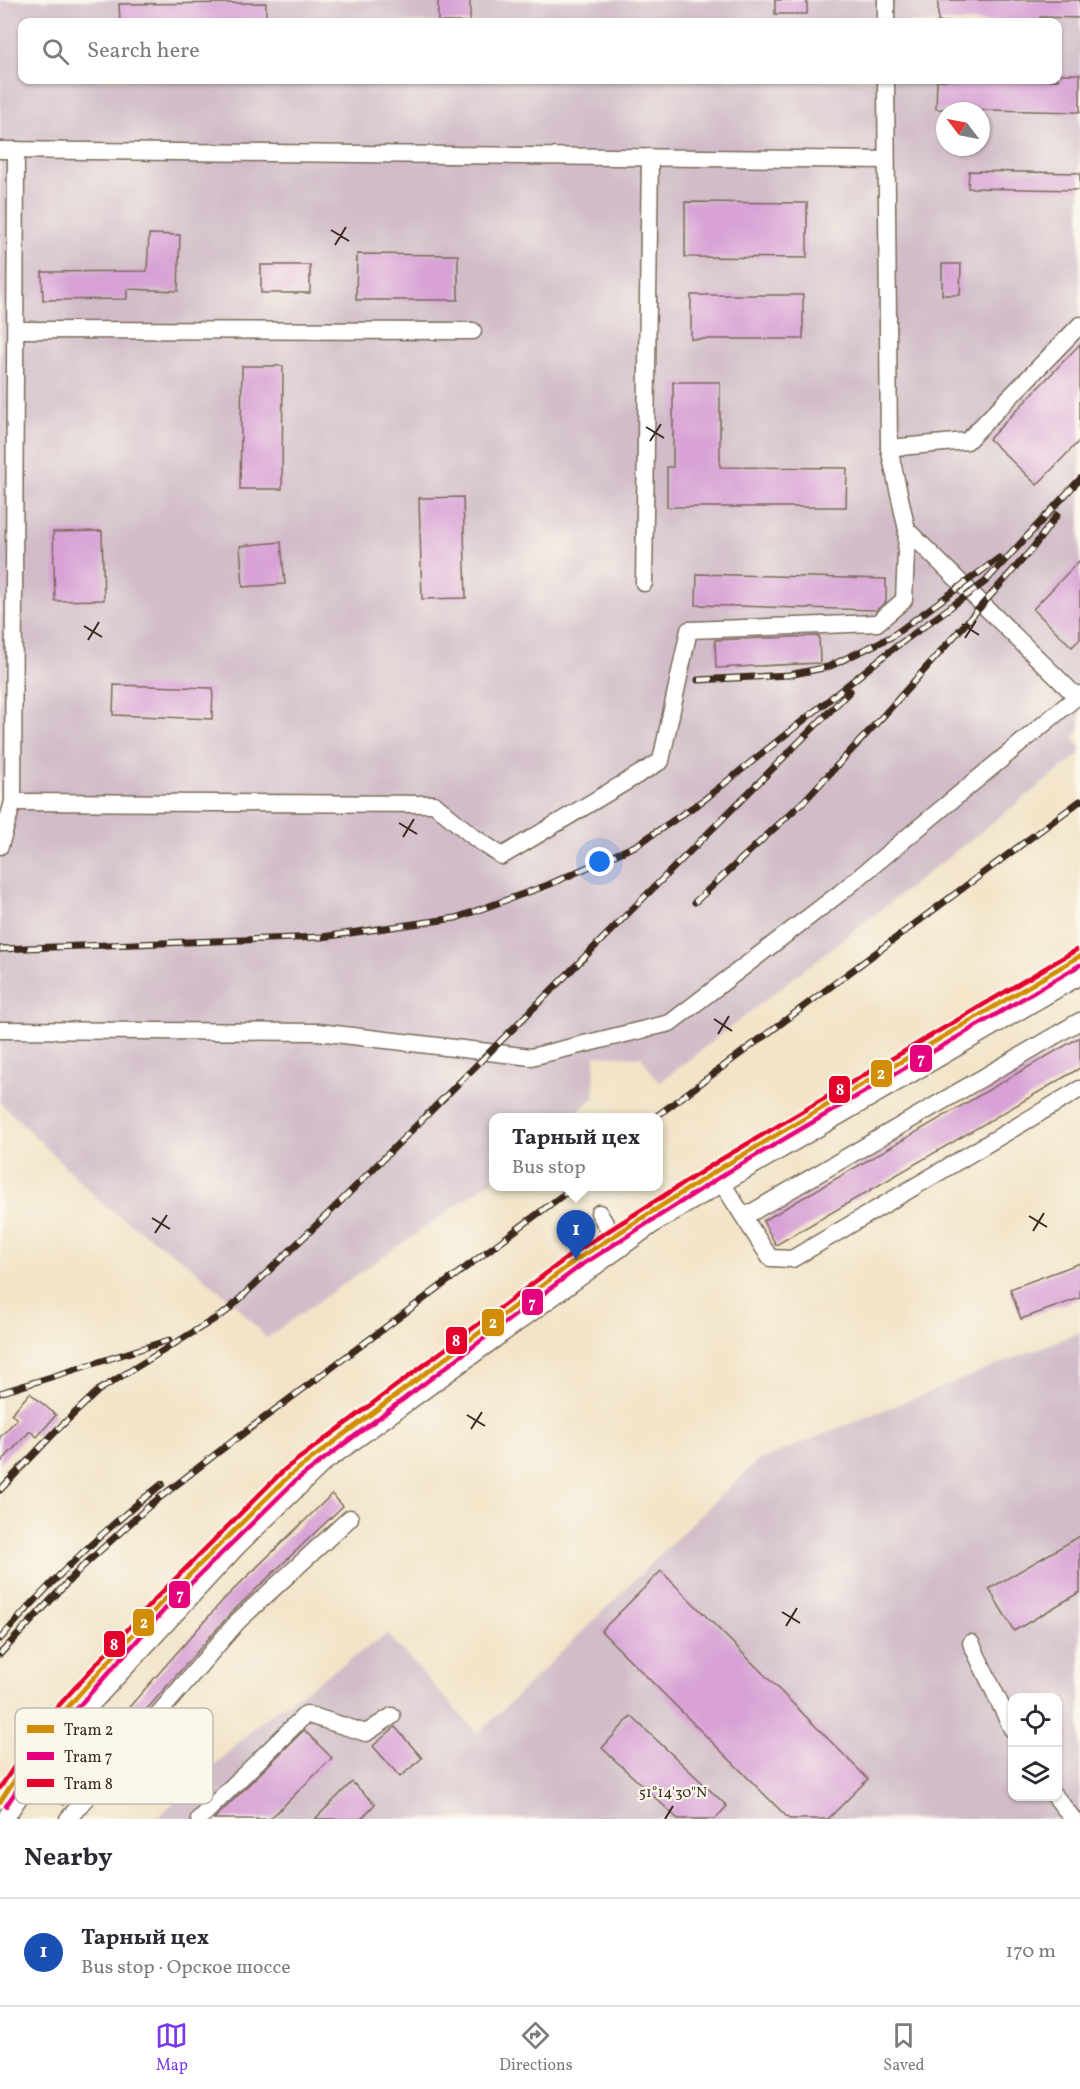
<!DOCTYPE html>
<meta charset="utf-8">
<style>
:root{--surface:#fff;--page:#f7f7f7;--text:#2b2b33;--muted:#7c7c81;--line:#e1e1e2;--accent:#7c3aed}
body{margin:0;font-family:Vollkorn,serif;background:var(--page);color:var(--text)}
.controls{position:absolute;right:18px;bottom:18px;display:grid;overflow:hidden;border-radius:12px;box-shadow:0 2px 4px #0004}
.controls button{width:54px;height:54px;display:grid;place-items:center;padding:0;border:0;border-bottom:2px solid var(--line);background:var(--surface);color:var(--text);font:30px sans-serif}
.compass{position:absolute;left:936px;top:102px;width:54px;height:54px;border-radius:50%;background:var(--surface);box-shadow:0 2px 4px #0004;rotate:302deg}
.you{position:absolute;left:600px;top:862px;width:21px;height:21px;margin:-15px;border:4px solid #fff;border-radius:50%;background:#1a73e8;box-shadow:0 0 0 9px #1a73e833}
.badge{display:grid;place-items:center;width:39px;height:39px;border-radius:50%;background:var(--accent);color:#fff;font-size:20px;font-weight:700}
.pin{position:absolute;translate:-50% -50px;filter:drop-shadow(0 2px 3px #0008)}
.pin::after{content:'';position:absolute;top:32px;width:21px;height:18px;background:inherit;clip-path:polygon(0 0,100% 0,50% 100%)}
.popup{position:absolute;left:489px;top:1113px;width:174px;height:78px;box-sizing:border-box;display:grid;place-content:center;border-radius:12px;background:var(--surface);filter:drop-shadow(0 2px 4px #0005);font-size:20px;white-space:nowrap;color:var(--muted)}
.popup b{font-size:22px;color:var(--text)}
.popup::after{content:'';position:absolute;left:50%;top:100%;margin-left:-12px;border:12px solid transparent;border-top-color:var(--surface)}
.list{margin:0;padding:0;list-style:none}
h2{display:flex;justify-content:space-between;align-items:center;height:78px;margin:0;padding:0 24px;font-size:26px}
h2 small{font-size:20px;font-weight:400;color:var(--muted)}
.list li{display:grid;grid-template-columns:39px 1fr auto;gap:18px;align-items:center;box-sizing:border-box;height:108px;padding:0 24px;border-top:2px solid var(--line)}
.list b{display:block;font-size:22px;white-space:nowrap}
.list p{margin:0;font-size:20px;white-space:nowrap;color:var(--muted)}
.list em{font-size:20px;font-style:normal;color:var(--muted)}
.icon{flex:none;width:33px;height:33px;fill:none;stroke:currentColor;stroke-width:2;stroke-linecap:round;stroke-linejoin:round}
.map{position:relative;flex:none;width:1080px;height:1819px;overflow:hidden}
.search{position:absolute;background:var(--surface);box-shadow:0 2px 4px #0004;left:18px;right:18px;top:18px;height:66px;display:flex;align-items:center;gap:15px;box-sizing:border-box;padding:0 21px;border-radius:12px;color:var(--muted);font-size:22px}
.sheet{height:186px;background:var(--surface)}
nav{display:flex;justify-content:space-around;align-items:center;box-sizing:border-box;height:84px;border-top:2px solid var(--line);background:var(--surface);font-size:16px;color:var(--muted)}
nav a{display:grid;justify-items:center;gap:3px}
nav .on{color:var(--accent)}
.map>svg:first-child{display:block}
</style>
<div class="map">
<svg width="1080" height="1819" viewBox="0 0 1080 1819">
<rect width="100%" height="100%" fill="#fbf7ec"/>
<filter id="ink" filterUnits="userSpaceOnUse"><feTurbulence type="fractalNoise" baseFrequency=".0167" numOctaves="2"/><feDisplacementMap in="SourceGraphic" scale="12" xChannelSelector="R" yChannelSelector="G"/><feConvolveMatrix kernelMatrix="1 2 1 2 8 2 1 2 1" color-interpolation-filters="sRGB"/></filter>
<filter id="wash" filterUnits="userSpaceOnUse"><feTurbulence type="fractalNoise" baseFrequency=".008" numOctaves="4" result="noise"/><feDisplacementMap in="SourceGraphic" scale="24" xChannelSelector="R" yChannelSelector="G"/><feGaussianBlur stdDeviation="1.35" result="paint"/><feColorMatrix in="noise" values="0 0 0 0 0 0 0 0 0 0 0 0 0 0 0 0 0 1.4 0 .05"/><feComposite in="paint" operator="in"/></filter>
<g filter="url(#wash)">
<rect width="100%" height="100%" fill="#f2e4c8"/>
<g fill="#d1bdc9" fill-rule="evenodd">
<path d="M 0,0 L 1080,0 L 1080,729 L 1073,737 L 1080,748 L 1080,754 L 659,1083 L 641,1057 L 595,1055 L 594,1098 L 570,1117 L 494,1118 L 493,1180 L 266,1338 L 236,1305 L 184,1261 L 104,1205 L 0,1102 ZM 22,22 L 1058,22 L 1058,80 L 22,80 ZM 945,111 L 981,111 L 981,147 L 945,147 Z"/>
<path d="M 1080,1332 L 1080,1819 L 156,1819 L 266,1717 L 387,1634 L 478,1734 L 722,1494 L 759,1460 ZM 1012,1698 L 1058,1698 L 1058,1796 L 1012,1796 Z"/>
</g>
<g id="blocks">
<g fill="#d8a2d6">
<rect x="438" y="0" width="32" height="22"/>
<rect x="775" y="0" width="32" height="14"/>
<polygon points="938,0 1080,0 1080,18 1040,17 1040,22 938,22"/>
<polygon points="266,3 266,22 120,22 119,4"/>
<polygon points="1058,74 1080,74 1080,112 936,109 937,80 1058,80"/>
<polygon points="969,171 1080,173 1080,190 968,188"/>
<polygon points="685,202 807,203 807,258 685,257"/>
<polygon points="149,234 180,235 178,291 127,289 127,299 43,300 42,272 147,271"/>
<polygon points="357,254 458,255 458,300 356,300"/>
<polygon points="942,264 961,264 960,295 942,295"/>
<rect x="261" y="265" width="49" height="28"/>
<rect x="691" y="295" width="112" height="44"/>
<polygon points="1080,344 1080,440 1037,485 989,439"/>
<polygon points="242,366 283,366 282,489 240,489"/>
<polygon points="673,382 720,382 720,467 847,468 846,507 667,507 667,467 673,467"/>
<polygon points="463,497 466,598 422,599 419,498"/>
<polygon points="102,531 104,600 55,601 53,532"/>
<polygon points="281,542 285,584 243,587 240,546"/>
<polygon points="1080,560 1080,639 1072,647 1033,609"/>
<polygon points="697,574 886,579 886,602 876,610 696,605"/>
<polygon points="819,636 820,663 716,668 715,640"/>
<polygon points="114,685 213,688 212,719 113,715"/>
<polygon points="1080,1037 1080,1068 776,1245 763,1221"/>
<polygon points="1080,1263 1080,1298 1021,1319 1010,1289"/>
<polygon points="30,1393 56,1415 37,1437 30,1431 0,1463 0,1437 17,1419 11,1414"/>
<polygon points="332,1494 343,1506 230,1614 63,1805 52,1795 224,1599"/>
<polygon points="1080,1536 1080,1592 1014,1631 989,1589"/>
<polygon points="661,1571 868,1779 828,1819 789,1819 601,1631"/>
<polygon points="631,1716 727,1806 715,1819 678,1819 602,1748"/>
<polygon points="395,1727 422,1758 400,1777 373,1746"/>
<polygon points="304,1730 332,1758 270,1819 214,1819"/>
<polygon points="352,1782 375,1804 361,1819 315,1819"/>
</g>
</g>
</g>
<g filter="url(#ink)">
<use href="#blocks" fill-opacity="0" stroke="#7b6b5a" stroke-width="1.5"/>
<g fill="none" stroke-linecap="round" stroke-linejoin="round">
<defs>
<g id="minor">
<polyline points="886,22 886,0"/>
<polyline points="886,80 889,448 907,530 1077,697"/>
<polyline points="0,150 885,160"/>
<polyline points="16,330 473,331"/>
<polyline points="889,448 967,441 1080,325"/>
<polyline points="644,583 650,157"/>
<polyline points="13,802 434,804 475,838 502,856 661,761 689,630 877,623 904,600 907,530"/>
<polyline points="0,846 13,802 16,150"/>
<polyline points="0,1030 318,1032 531,1057 670,1023 840,893 1080,694"/>
<polyline points="722,1183 770,1258 792,1259 1080,1089"/>
<polyline points="599,1213 620,1249"/>
<polyline points="744,1217 1080,1021"/>
<polyline points="971,1643 1012,1729"/>
<polyline points="1055,1796 1073,1819"/>
<polyline points="5,1819 53,1746 237,1547 324,1463 658,1221 1080,976"/>
<polyline points="68,1819 238,1621 350,1518"/>
<polyline points="199,1819 306,1714 366,1733 392,1716"/>
</g>
</defs>
<use href="#minor" stroke="#7b6b5a" stroke-width="19"/>
<use href="#minor" stroke="#fff" stroke-width="16"/>
<defs>
<g id="rail">
<polyline points="698,680 789,675 828,667 891,637 999,558"/>
<polyline points="695,902 806,799 885,714 1032,549 1057,515"/>
<polyline points="0,949 322,937 456,918 548,885 637,845 705,799 890,651 985,582 1080,479"/>
<polyline points="654,1118 1080,801"/>
<polyline points="0,1393 169,1340"/>
<polyline points="0,1490 57,1430 99,1390 226,1312 331,1211 850,691"/>
<path d="M 0,1639 C 49,1583 103,1530 162,1484"/>
<polyline points="0,1654 82,1567 148,1507 217,1453 575,1186"/>
</g>
</defs>
<use href="#rail" stroke="#3b2a1e" stroke-width="7"/>
<use href="#rail" stroke="#fbf7ec" stroke-width="4.5" stroke-dasharray="14" stroke-linecap="butt"/>
<defs>
<polyline id="tram-1" points="0,1802 49,1728 161,1603 290,1475 576,1260 724,1166 1080,956"/>
<polyline id="tram-2" points="6,1806 55,1733 166,1608 295,1481 580,1266 728,1172 1080,965"/>
<polyline id="tram-3" points="0,1788 43,1723 156,1598 285,1469 572,1254 720,1160 1076,950"/>
</defs>
<use href="#tram-1" stroke="#fbf7ec" stroke-width="9"/>
<use href="#tram-2" stroke="#fbf7ec" stroke-width="9"/>
<use href="#tram-3" stroke="#fbf7ec" stroke-width="9"/>
<use href="#tram-1" stroke="#d18d06" stroke-width="4.5"/>
<use href="#tram-2" stroke="#e5007d" stroke-width="4.5"/>
<use href="#tram-3" stroke="#e4002b" stroke-width="4.5"/>
</g>
</g>
<path fill="none" stroke="#3b2a1e" stroke-width="2" d="M 331,230 L 349,241M 335,245 L 346,227M 646,427 L 664,438M 650,441 L 661,424M 962,624 L 979,635M 84,626 L 102,637M 965,638 L 976,621M 88,640 L 99,622M 399,823 L 417,834M 403,837 L 414,819M 714,1019 L 732,1031M 718,1034 L 729,1016M 1029,1216 L 1047,1227M 152,1218 L 170,1229M 1033,1231 L 1044,1213M 155,1233 L 167,1215M 467,1415 L 485,1426M 471,1429 L 482,1412M 782,1612 L 800,1623M 786,1626 L 797,1608M 665,1819 L 673,1806"/>
<rect x="15" y="1708" width="198" height="96" rx="9" fill="#fbf7ec" stroke="#c1baae" stroke-width="1.5"/>
<rect x="27" y="1725" width="27" height="8" fill="#d18d06"/>
<rect x="27" y="1752" width="27" height="8" fill="#e5007d"/>
<rect x="27" y="1779" width="27" height="8" fill="#e4002b"/>
<g font-size="16" fill="#3b2a1e">
<text x="64" y="1735">Tram 2</text>
<text x="64" y="1762">Tram 7</text>
<text x="64" y="1789">Tram 8</text>
</g>
<g font-size="15" text-anchor="middle" fill="#3b2a1e" stroke="#fbf7ec" stroke-width="4.5" stroke-linejoin="round" paint-order="stroke">
<text x="673" y="1797">51°14'30"N</text>
</g>
<g stroke="#fbf7ec" stroke-width="2">
<rect x="909" y="1044" width="24" height="29" rx="6" fill="#e5007d"/>
<rect x="870" y="1059" width="23" height="29" rx="6" fill="#d18d06"/>
<rect x="828" y="1075" width="23" height="29" rx="6" fill="#e4002b"/>
<rect x="521" y="1288" width="23" height="28" rx="6" fill="#e5007d"/>
<rect x="481" y="1308" width="24" height="29" rx="6" fill="#d18d06"/>
<rect x="445" y="1326" width="23" height="29" rx="6" fill="#e4002b"/>
<rect x="168" y="1580" width="23" height="29" rx="6" fill="#e5007d"/>
<rect x="132" y="1608" width="23" height="29" rx="6" fill="#d18d06"/>
<rect x="103" y="1630" width="23" height="28" rx="6" fill="#e4002b"/>
</g>
<g font-size="16" text-anchor="middle" font-weight="bold" fill="#fff">
<text x="921" y="1064">7</text>
<text x="881" y="1079">2</text>
<text x="840" y="1095">8</text>
<text x="532" y="1308">7</text>
<text x="493" y="1328">2</text>
<text x="456" y="1346">8</text>
<text x="180" y="1600">7</text>
<text x="144" y="1628">2</text>
<text x="114" y="1650">8</text>
</g>
</svg>
<div class="controls">
<button><svg class="icon" aria-label="locate" viewBox="0 0 24 24"><circle cx="12" cy="12" r="6"/><path d="M12 2v4M12 18v4M2 12h4M18 12h4"/></svg></button>
<button><svg class="icon" aria-label="layers" viewBox="0 0 24 24"><path d="M12 4l9 5-9 5-9-5zM3 14l9 5 9-5"/></svg></button>
</div>
<svg class="compass" viewBox="-18 -18 36 36"><path d="M0-13l5 13h-10z" fill="#e53935"/><path d="M0 13l5-13h-10z" fill="#7c7c81"/></svg>
<div class="you"></div>
<div class="pin badge" style="left:576px;top:1260px;background:#1a4fb4">1</div>
<div class="popup"><b>Тарный цех</b>Bus stop</div>
<div class="search"><svg class="icon" aria-label="search" viewBox="0 0 24 24"><circle cx="10" cy="10" r="6"/><path d="M15 15l6 6"/></svg>Search here</div>
</div>
<section class="sheet">
<h2>Nearby<small></small></h2>
<ul class="list">
<li><span class="badge" style="background:#1a4fb4">1</span><div><b>Тарный цех</b><p>Bus stop · Орское шоссе</p></div><em>170 m</em></li>
</ul>
</section>
<nav>
<a class="on"><svg class="icon" aria-label="map" viewBox="0 0 24 24"><path d="M3 6l6-2 6 2 6-2v14l-6 2-6-2-6 2zM9 4v14M15 6v14"/></svg>Map</a>
<a><svg class="icon" aria-label="directions" viewBox="0 0 24 24"><path d="M12 3l9 9-9 9-9-9zM9 14v-3h6M13 9l2 2-2 2"/></svg>Directions</a>
<a><svg class="icon" aria-label="saved" viewBox="0 0 24 24"><path d="M7 4h10v16l-5-4-5 4z"/></svg>Saved</a>
</nav>
